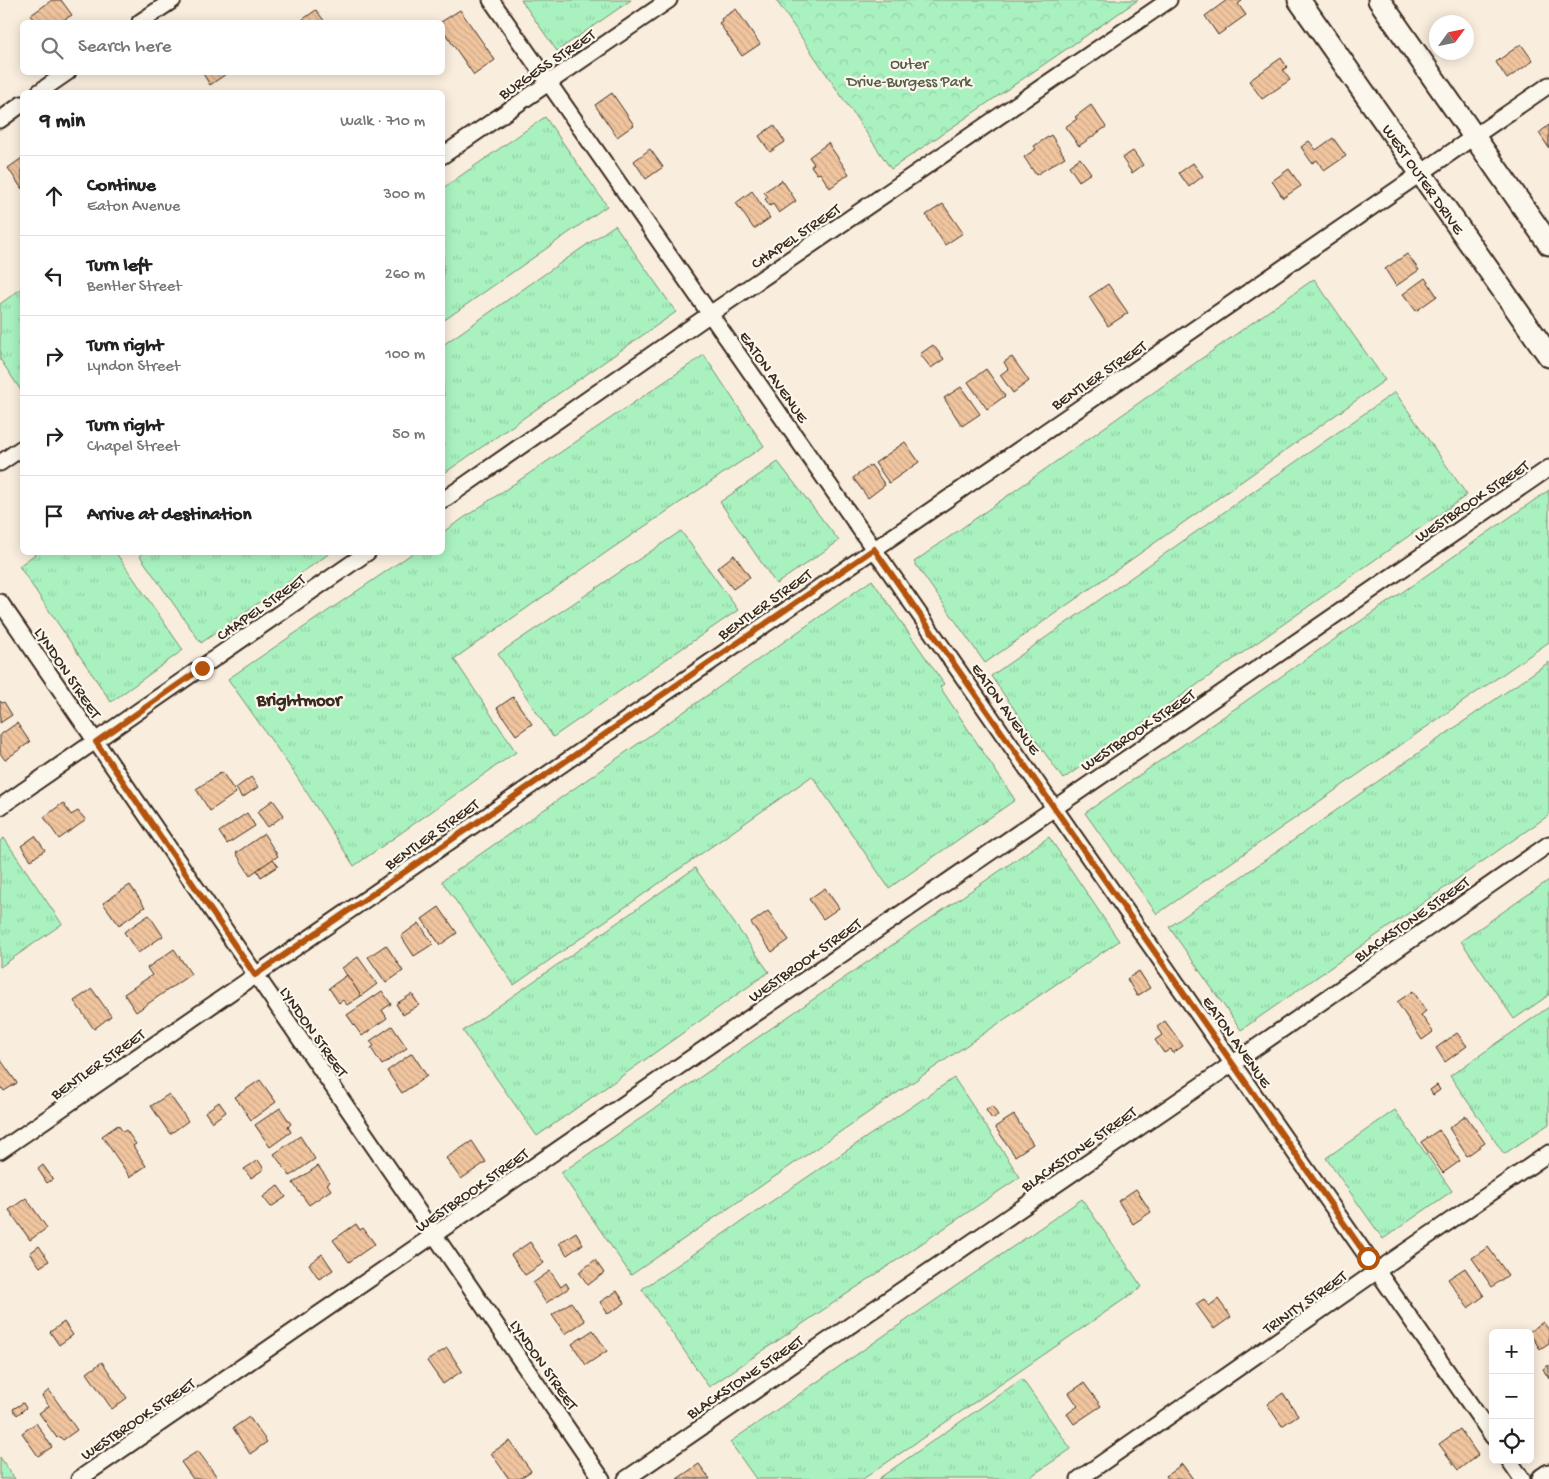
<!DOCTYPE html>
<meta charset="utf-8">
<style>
:root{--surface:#fff;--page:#f2f2f2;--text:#222;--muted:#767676;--line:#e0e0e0}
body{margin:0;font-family:"Gochi Hand",sans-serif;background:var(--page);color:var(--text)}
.controls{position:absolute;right:15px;bottom:15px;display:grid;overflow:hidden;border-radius:8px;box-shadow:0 2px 12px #0003}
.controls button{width:45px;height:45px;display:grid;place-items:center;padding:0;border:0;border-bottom:1px solid var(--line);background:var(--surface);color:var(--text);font:25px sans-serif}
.compass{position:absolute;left:1429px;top:15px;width:45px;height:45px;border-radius:50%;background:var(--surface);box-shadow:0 2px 12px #0003;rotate:57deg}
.stop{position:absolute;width:15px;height:15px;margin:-11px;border:4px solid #b45309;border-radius:50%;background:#fff}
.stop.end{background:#b45309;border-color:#fff;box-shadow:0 1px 5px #0008}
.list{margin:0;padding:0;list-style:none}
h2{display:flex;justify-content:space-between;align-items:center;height:65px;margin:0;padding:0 20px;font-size:21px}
h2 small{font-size:16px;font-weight:400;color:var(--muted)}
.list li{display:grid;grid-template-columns:32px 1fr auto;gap:15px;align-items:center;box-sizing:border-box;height:80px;padding:0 20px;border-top:1px solid var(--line)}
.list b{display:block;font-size:19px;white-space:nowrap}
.list p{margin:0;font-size:16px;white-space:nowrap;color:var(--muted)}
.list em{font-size:16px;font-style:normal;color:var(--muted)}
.icon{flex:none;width:28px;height:28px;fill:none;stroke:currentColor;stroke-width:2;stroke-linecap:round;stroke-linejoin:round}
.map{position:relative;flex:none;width:1549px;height:1479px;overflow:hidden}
.search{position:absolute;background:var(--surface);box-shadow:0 2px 12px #0003;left:20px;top:20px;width:425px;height:55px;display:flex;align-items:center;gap:12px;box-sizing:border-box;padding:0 18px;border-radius:8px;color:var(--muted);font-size:19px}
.panel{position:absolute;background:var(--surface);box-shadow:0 2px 12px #0003;left:20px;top:90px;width:425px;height:465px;border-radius:8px}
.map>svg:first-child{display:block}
</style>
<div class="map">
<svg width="1549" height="1479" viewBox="0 0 1549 1479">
<defs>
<pattern id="grass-tufts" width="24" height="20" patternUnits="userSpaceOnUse" patternTransform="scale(1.25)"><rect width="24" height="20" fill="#a9f2c0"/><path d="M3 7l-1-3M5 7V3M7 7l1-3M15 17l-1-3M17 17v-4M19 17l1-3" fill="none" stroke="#92d0a5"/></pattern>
<pattern id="park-crowns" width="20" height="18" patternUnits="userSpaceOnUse" patternTransform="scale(1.25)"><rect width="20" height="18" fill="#a9f2c0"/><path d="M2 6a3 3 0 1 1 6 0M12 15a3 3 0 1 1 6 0" fill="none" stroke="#92d0a5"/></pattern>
<pattern id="building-back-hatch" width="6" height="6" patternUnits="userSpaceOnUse" patternTransform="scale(1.25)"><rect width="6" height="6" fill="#f0c59f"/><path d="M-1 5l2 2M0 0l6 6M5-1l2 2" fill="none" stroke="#cfa988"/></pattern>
</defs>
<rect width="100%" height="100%" fill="#f9eddd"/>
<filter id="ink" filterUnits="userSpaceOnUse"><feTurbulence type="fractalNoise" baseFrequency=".02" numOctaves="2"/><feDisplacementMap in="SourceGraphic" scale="10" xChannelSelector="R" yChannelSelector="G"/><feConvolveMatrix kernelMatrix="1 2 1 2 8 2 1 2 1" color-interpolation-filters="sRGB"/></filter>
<g filter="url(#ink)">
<g fill="url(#grass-tufts)" stroke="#728e6f">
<polygon points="521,0 631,0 557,51"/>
<polygon points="545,117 607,206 443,321 443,188"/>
<polygon points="615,225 676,312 443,474 443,345"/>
<polygon points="1314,279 1385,380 985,663 914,562"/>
<polygon points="22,288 22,392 0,359 0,304"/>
<polygon points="704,355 764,446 614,547 454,659 516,752 354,866 293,771 228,679 413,553 442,552 443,532"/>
<polygon points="1395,392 1467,495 1063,779 991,676"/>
<polygon points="778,462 839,541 776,584 720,502"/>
<polygon points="1549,490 1549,642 1157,914 1085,813"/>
<polygon points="681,531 738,610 553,737 498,654"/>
<polygon points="38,552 116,553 183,650 111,702 19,566"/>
<polygon points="145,552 330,552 330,553 201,643 140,556"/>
<polygon points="872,580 944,684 940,687 1015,800 889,888 812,776 514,985 442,881"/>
<polygon points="1549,662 1549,815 1241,1030 1169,927"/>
<polygon points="1049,837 1119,941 631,1275 561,1173"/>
<polygon points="4,838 62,924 0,967 0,841"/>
<polygon points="695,868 769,972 537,1136 463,1031"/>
<polygon points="1549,880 1549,995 1514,1019 1461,941"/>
<polygon points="1549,1007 1549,1124 1504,1154 1450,1076"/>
<polygon points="954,1078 1020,1177 709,1387 642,1289"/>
<polygon points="1395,1110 1452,1191 1383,1239 1326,1158"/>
<polygon points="1082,1199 1142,1287 863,1479 756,1479 730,1442"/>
<polygon points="1022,1379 1071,1449 1027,1479 878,1479"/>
<polygon points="0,1457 15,1479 0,1479"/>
</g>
<polygon fill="url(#park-crowns)" stroke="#728e6f" points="776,0 1138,0 891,169"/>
<g fill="url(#building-back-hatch)" stroke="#3b2a1e">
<polygon points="52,0 61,0 72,15 60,22 36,22 31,15"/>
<polygon points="1227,0 1241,0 1242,1 1238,4 1246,15 1218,35 1205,16"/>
<polygon points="736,9 760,44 742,56 719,23 722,21 721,19"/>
<polygon points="316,10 325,22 304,22 302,20"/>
<polygon points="460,10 495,60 474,75 442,29 441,22"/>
<polygon points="1521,44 1533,61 1507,79 1496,62"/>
<polygon points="1281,58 1287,67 1283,70 1290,80 1262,99 1249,81"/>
<polygon points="202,72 224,72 226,74 210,85"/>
<polygon points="612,93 634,125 617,137 595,105"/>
<polygon points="1091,105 1106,127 1079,146 1065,127 1077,119 1075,117"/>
<polygon points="774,125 785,142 770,152 759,136"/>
<polygon points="1549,125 1549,148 1539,133"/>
<polygon points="1051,135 1065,157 1036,175 1024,157 1036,149 1034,146"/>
<polygon points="1333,138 1346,156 1324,171 1317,160 1312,163 1301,147 1309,141 1316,150"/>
<polygon points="828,143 849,174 830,188 820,173 817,174 811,166 814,164 809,157"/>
<polygon points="650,149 663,167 646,179 634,161"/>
<polygon points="1133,151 1143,165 1132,173 1122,158"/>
<polygon points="22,158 22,189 8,168"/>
<polygon points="1080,158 1091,173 1079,181 1069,166"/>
<polygon points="1193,163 1203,176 1189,187 1179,173"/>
<polygon points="1289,169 1301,186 1283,198 1272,181"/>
<polygon points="782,180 796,201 779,213 773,204 770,206 765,199 768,197 764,192"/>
<polygon points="752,191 770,218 754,229 736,203"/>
<polygon points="943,204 963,233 945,245 926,215"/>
<polygon points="1407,254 1419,270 1396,286 1385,269"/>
<polygon points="1425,278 1437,296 1416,311 1403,294"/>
<polygon points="1108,284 1128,313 1108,326 1089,297"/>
<polygon points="933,345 944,359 931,368 920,354"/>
<polygon points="1012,357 1029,381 1013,393 1000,375 1008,369 1004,362"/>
<polygon points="986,369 1005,396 987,409 968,382"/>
<polygon points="961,387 980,414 962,426 944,398"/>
<polygon points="905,442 919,462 889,483 875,463"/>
<polygon points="871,465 885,485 868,498 853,478"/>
<polygon points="734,555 750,577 733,589 717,568"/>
<polygon points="513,697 532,724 516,735 497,708"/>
<polygon points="0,701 2,703 4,702 12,715 0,723"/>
<polygon points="17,723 30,742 5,760 0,753 0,735"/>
<polygon points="222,772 236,793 210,811 196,789"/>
<polygon points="251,777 258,787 242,798 236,788"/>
<polygon points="273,800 284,815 268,827 257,812"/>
<polygon points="63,803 71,815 78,811 86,820 59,839 44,817"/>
<polygon points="247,813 255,826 227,844 219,832"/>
<polygon points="264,834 278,856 250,875 236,853"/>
<polygon points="35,836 45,850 31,860 21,846"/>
<polygon points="273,859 278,866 261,877 257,870"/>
<polygon points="130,885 145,907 119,925 103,903"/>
<polygon points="825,888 839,908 823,919 809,899"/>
<polygon points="439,907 457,933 440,945 422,919"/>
<polygon points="768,911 789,940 772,952 751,923"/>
<polygon points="149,915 163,936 138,953 124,932"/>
<polygon points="419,923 433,944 414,956 401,936"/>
<polygon points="386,945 403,971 386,983 368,957"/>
<polygon points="174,949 191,974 136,1012 124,994 152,975 147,968"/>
<polygon points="358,957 377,984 361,996 342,968"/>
<polygon points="1139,971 1150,988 1137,996 1127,979"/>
<polygon points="347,975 361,996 347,1005 343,1000 339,1003 329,988"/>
<polygon points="92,989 111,1016 94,1029 74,1001"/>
<polygon points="382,991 391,1004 382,1010 387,1018 362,1036 347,1015"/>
<polygon points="1413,991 1426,1011 1421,1015 1433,1032 1422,1040 1397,1002"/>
<polygon points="412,994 419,1005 403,1015 396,1004"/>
<polygon points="1165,1021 1183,1046 1173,1053 1171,1049 1164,1053 1155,1040 1162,1035 1157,1027"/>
<polygon points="392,1026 407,1048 382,1065 371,1048 374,1046 370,1041"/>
<polygon points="1457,1033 1467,1046 1445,1062 1436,1048"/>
<polygon points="412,1053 427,1076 402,1093 387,1071"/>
<polygon points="0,1059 17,1083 4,1091 2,1088 0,1089"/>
<polygon points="260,1080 276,1102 251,1120 235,1097"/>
<polygon points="1437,1085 1440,1090 1433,1095 1430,1090"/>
<polygon points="169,1094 188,1121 170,1134 151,1106"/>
<polygon points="219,1102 226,1112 212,1122 205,1112"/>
<polygon points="992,1106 998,1115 992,1119 986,1110"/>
<polygon points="280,1108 291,1124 288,1127 291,1132 270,1147 255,1125"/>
<polygon points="1014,1115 1033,1144 1015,1156 995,1127"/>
<polygon points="1466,1116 1485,1143 1467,1156 1449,1128"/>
<polygon points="118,1125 123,1132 126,1130 136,1144 133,1146 146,1166 130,1177 102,1136"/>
<polygon points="1439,1130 1460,1161 1443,1173 1421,1142"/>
<polygon points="300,1136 315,1159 290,1176 274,1154"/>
<polygon points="472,1141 486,1162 461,1179 446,1158"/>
<polygon points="258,1160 264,1169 251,1178 244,1169"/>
<polygon points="43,1165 53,1179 47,1183 38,1169"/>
<polygon points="318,1166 330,1182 327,1184 331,1190 309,1205 293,1183"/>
<polygon points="278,1186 286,1197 271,1207 263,1197"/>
<polygon points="1136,1189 1151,1212 1133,1224 1118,1201"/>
<polygon points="26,1198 47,1228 30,1240 9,1210"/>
<polygon points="356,1224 360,1230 363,1228 375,1244 349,1262 333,1240"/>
<polygon points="576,1232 583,1244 567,1255 559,1243"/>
<polygon points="530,1242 544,1263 525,1275 511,1255"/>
<polygon points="39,1246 49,1261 40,1267 30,1253"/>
<polygon points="1488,1247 1508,1275 1492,1287 1472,1258"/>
<polygon points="322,1254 333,1270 319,1279 309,1264"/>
<polygon points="595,1260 604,1273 588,1285 579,1272"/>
<polygon points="1465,1268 1484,1296 1468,1308 1448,1279"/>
<polygon points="550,1271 561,1287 566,1283 569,1288 546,1303 533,1283"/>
<polygon points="617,1291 625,1303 608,1314 600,1302"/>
<polygon points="1204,1299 1209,1306 1218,1299 1231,1317 1214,1329 1196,1304"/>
<polygon points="571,1302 585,1321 565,1334 552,1315"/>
<polygon points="64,1322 73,1335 59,1345 50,1332"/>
<polygon points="1543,1322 1549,1330 1549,1343 1540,1349 1529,1332"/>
<polygon points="593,1330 607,1351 586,1365 572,1344"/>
<polygon points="447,1348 462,1371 443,1384 427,1361"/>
<polygon points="102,1362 127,1398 112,1409 87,1373"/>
<polygon points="1549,1365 1549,1379 1543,1369"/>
<polygon points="1084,1383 1101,1406 1074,1424 1067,1414 1078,1406 1069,1393"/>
<polygon points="49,1390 77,1430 63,1440 59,1436 57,1438 39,1413 49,1406 42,1396"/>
<polygon points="1283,1393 1298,1415 1282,1426 1267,1404"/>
<polygon points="23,1403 26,1408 17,1415 13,1409"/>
<polygon points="249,1417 267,1442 250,1454 233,1428"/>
<polygon points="36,1423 52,1447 38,1456 22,1433"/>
<polygon points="1460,1429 1478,1455 1458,1470 1439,1444"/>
<polygon points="510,1441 531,1471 519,1479 509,1479 491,1453"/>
<polygon points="198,1451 217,1477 214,1479 193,1479 181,1462"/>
<polygon points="699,1464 710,1479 677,1479"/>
<polygon points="1182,1464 1193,1479 1168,1479 1166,1476"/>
</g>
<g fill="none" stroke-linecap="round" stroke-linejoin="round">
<defs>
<g id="street">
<polyline points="491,0 1493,1437"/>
<polyline points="140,22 173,0"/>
<polyline points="39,92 68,72"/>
<polyline points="0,120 22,104"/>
<polyline points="442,156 669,0"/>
<polyline points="0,463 22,448"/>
<polyline points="442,501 710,314 1169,0"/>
<polyline points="0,602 602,1479"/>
<polyline points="0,807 368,552"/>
<polyline points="0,1151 1549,85"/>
<polyline points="1509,1460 1522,1479"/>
<polyline points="79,1479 1549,468"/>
<polyline points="626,1479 1248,1053 1549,844"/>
<polyline points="1079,1479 1377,1271 1549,1153"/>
</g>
<g id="secondary">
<path id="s1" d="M 1299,0 L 1549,356"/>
<polyline points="1379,0 1549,244"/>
<polyline points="1543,1479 1549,1475"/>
</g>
</defs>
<use href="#street" stroke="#3b2a1e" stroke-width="19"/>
<use href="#secondary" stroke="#3b2a1e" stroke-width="25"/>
<use href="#street" stroke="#fbf7ec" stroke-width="15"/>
<use href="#secondary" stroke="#fbf7ec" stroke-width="21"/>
</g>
</g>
<g fill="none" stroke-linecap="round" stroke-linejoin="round" filter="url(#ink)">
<polyline stroke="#b45309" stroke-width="6" points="202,668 96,742 255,975 874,549 1368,1258"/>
</g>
<g text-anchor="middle" stroke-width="4.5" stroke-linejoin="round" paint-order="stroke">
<g font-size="16" fill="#565c46" stroke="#fbf7ec">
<text x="909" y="68">Outer<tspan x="909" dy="18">Drive-Burgess Park</tspan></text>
</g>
<g font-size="16" fill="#3b2a1e" stroke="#fbf7ec">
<text transform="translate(546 63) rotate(-34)" y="6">BURGESS STREET</text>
<text dy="6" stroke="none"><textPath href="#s1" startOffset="218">WEST OUTER DRIVE</textPath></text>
<text transform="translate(795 235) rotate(-34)" y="6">CHAPEL STREET</text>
<text transform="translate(1098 374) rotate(-34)" y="6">BENTLER STREET</text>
<text transform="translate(775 376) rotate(55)" y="6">EATON AVENUE</text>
<text transform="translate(1471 500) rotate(-34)" y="6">WESTBROOK STREET</text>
<text transform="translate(764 603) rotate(-35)" y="6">BENTLER STREET</text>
<text transform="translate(260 606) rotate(-35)" y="6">CHAPEL STREET</text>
<text transform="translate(69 672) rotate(56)" y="6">LYNDON STREET</text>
<text transform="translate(1007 708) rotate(55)" y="6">EATON AVENUE</text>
<text transform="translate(1137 729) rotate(-34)" y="6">WESTBROOK STREET</text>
<text transform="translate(431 833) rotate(-35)" y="6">BENTLER STREET</text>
<text transform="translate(1411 918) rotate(-35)" y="6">BLACKSTONE STREET</text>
<text transform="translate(804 959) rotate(-35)" y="6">WESTBROOK STREET</text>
<text transform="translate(315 1031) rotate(55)" y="6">LYNDON STREET</text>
<text transform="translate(1238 1041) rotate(55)" y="6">EATON AVENUE</text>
<text transform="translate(97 1063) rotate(-35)" y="6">BENTLER STREET</text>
<text transform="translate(1078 1148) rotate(-35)" y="6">BLACKSTONE STREET</text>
<text transform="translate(471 1189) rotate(-35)" y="6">WESTBROOK STREET</text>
<text transform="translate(1304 1301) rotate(-35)" y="6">TRINITY STREET</text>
<text transform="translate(545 1364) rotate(55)" y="6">LYNDON STREET</text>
<text transform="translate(744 1376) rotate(-34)" y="6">BLACKSTONE STREET</text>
<text transform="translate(137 1418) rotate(-34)" y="6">WESTBROOK STREET</text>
</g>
<g font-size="18" font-weight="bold" fill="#3b2a1e" stroke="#fbf7ec">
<text x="299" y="705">Brightmoor</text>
</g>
</g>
</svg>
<div class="controls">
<button>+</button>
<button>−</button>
<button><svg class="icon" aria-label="locate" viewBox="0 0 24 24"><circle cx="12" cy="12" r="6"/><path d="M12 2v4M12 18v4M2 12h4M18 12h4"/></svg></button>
</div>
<svg class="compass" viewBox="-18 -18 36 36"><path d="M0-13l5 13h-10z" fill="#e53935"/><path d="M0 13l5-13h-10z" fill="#767676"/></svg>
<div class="stop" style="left:1368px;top:1258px"></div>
<div class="stop end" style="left:202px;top:668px"></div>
<div class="search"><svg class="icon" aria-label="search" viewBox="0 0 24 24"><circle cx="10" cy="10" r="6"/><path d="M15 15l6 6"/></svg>Search here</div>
<section class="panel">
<h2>9 min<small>Walk · 710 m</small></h2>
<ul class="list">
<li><svg class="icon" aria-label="ahead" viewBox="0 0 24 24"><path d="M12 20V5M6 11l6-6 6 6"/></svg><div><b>Continue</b><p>Eaton Avenue</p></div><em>300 m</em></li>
<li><svg class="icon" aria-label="left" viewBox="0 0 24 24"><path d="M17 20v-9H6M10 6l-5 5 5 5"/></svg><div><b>Turn left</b><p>Bentler Street</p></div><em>260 m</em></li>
<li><svg class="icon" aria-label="right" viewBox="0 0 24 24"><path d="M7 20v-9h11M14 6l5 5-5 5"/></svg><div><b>Turn right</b><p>Lyndon Street</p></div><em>100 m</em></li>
<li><svg class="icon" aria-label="right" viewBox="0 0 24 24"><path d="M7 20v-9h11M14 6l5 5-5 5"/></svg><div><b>Turn right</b><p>Chapel Street</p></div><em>50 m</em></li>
<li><svg class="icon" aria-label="arrive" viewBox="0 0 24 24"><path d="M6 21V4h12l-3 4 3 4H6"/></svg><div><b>Arrive at destination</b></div></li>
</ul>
</section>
</div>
